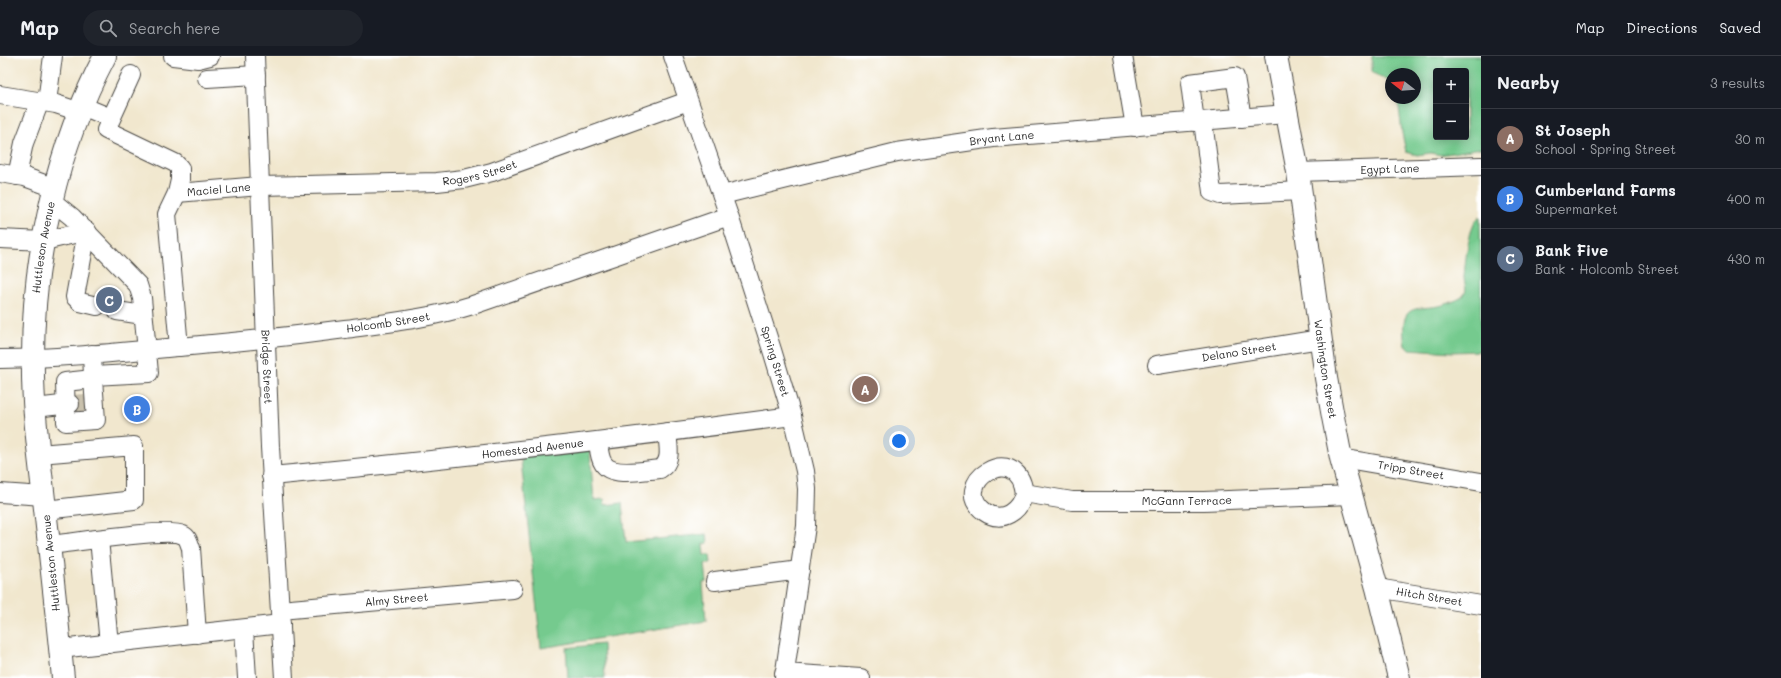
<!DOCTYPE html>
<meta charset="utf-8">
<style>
:root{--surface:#171b24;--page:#20242c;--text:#f1f3f6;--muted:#9ea1a6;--line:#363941;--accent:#7c3aed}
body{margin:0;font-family:Mali,sans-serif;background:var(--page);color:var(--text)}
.controls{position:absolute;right:12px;top:12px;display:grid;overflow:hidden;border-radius:4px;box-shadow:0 2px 10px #0003}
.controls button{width:36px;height:36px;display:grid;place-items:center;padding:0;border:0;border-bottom:1px solid var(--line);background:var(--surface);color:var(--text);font:20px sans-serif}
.compass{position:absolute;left:1385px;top:12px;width:36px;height:36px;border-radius:50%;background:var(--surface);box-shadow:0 2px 10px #0003;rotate:287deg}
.you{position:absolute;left:899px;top:385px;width:14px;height:14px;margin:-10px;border:3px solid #fff;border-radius:50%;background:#1a73e8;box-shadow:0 0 0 6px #1a73e833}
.badge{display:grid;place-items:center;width:26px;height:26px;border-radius:50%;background:var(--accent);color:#fff;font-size:13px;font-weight:700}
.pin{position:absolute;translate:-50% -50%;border:2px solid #fff;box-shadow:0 1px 4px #0006}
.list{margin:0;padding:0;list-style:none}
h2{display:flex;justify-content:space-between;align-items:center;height:52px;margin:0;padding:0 16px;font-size:17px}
h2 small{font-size:13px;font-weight:400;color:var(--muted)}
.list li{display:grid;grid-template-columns:26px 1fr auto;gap:12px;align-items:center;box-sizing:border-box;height:60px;padding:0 16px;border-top:1px solid var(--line)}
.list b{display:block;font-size:15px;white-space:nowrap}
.list p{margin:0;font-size:13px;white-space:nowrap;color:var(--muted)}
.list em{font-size:13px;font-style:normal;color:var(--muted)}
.icon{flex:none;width:22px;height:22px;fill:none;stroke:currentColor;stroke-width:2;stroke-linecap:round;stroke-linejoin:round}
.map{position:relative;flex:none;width:1481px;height:622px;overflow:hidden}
header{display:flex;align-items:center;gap:24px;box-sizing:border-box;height:56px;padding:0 20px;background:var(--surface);border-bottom:1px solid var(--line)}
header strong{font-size:19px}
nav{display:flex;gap:22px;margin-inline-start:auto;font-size:14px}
.search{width:280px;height:36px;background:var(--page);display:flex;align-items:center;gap:10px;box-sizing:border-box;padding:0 14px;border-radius:22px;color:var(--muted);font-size:15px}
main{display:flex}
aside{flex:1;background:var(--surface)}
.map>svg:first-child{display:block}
</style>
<header>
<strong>Map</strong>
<div class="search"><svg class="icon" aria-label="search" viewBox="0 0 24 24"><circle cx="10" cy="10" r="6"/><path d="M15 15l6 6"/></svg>Search here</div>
<nav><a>Map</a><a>Directions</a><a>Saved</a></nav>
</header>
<main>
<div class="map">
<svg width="1481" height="622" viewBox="0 0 1481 622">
<rect width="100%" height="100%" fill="#fff"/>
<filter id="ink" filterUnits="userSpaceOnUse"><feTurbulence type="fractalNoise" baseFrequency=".025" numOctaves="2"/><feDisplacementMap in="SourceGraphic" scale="8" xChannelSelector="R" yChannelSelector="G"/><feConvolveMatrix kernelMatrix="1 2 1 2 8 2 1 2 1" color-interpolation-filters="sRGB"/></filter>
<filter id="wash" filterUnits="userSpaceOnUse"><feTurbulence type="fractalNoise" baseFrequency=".012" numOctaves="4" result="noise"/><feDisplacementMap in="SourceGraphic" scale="16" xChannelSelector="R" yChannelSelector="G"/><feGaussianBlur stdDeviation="0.9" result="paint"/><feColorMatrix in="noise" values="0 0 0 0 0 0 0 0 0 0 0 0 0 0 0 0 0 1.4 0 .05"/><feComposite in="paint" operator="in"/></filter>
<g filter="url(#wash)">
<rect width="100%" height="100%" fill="#f1e7ce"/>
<g fill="#75ca8e" stroke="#507a5c" fill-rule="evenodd">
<path d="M 1372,0 L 1481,0 L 1481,92 L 1441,99 L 1431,97 L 1417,99 L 1406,96 L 1402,77 L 1398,43 L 1415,42 L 1415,18 L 1391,18 L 1391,24 L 1379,21 L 1372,15 ZM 1436,15 L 1466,15 L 1466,81 L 1436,81 Z"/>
<path d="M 1480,160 L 1481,295 L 1452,296 L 1409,293 L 1405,290 C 1397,237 1423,260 1454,245 C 1457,244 1461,242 1464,239 C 1468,232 1464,228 1464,221 C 1465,207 1468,180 1474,167 C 1475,165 1478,162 1480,160 Z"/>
<polygon points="589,386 594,444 604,443 605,449 622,447 626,486 707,478 708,487 703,488 704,499 710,499 711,507 705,508 707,526 703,527 706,565 541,592 520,395"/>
<polygon points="603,588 605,622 568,622 566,592"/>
</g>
</g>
<g filter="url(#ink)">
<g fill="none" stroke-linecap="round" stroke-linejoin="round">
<polyline stroke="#c9c1ad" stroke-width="18" stroke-dasharray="18 9" stroke-linecap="butt" points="70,348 88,347"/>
<defs>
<g id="minor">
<polyline points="173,0 198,3 210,0"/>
<path id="s1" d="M 255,0 L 270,391 L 284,622"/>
<path id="s2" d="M 673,0 L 729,160 L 772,294 L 792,360 L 805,415 L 807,433 L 806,470 L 784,622"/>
<polyline points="1123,0 1135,71"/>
<polyline points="131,19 106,74 175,107 180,112 180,124 177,137 167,158 179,291"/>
<polyline points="207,22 256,19"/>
<polyline points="0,39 56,48 80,56"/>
<polyline points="47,46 53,0"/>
<polyline points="82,50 111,62"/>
<polyline points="1203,65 1212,136 1220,139 1301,135"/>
<polyline points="1195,66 1190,27 1235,21 1242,62"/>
<path id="s3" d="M 1298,116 L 1481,110"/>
<polyline points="0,117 25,121 55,132"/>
<polyline points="17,120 24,87 40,45"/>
<path id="s4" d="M 177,137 L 260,130 L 437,126 L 464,123 L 492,116 L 688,45"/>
<path id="s5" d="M 722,139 L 897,96 L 993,82 L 1287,58"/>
<polyline points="52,145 72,161 138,229 142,242 149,317 93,320 92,298"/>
<polyline points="87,175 75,241 80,246 97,250"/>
<polyline points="0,183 44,185 87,175"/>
<polyline points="117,255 143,259"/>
<path id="s6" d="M 0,303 C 71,302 142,294 212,288 C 256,284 301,279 345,273 C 388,267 431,262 473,249 L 729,160"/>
<path id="s7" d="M 1157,309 L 1320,283"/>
<polyline points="93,320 93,323 96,364 66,366 65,326 93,323"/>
<polyline points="35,352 70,348"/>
<path d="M 598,385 C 599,392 599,401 603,407 C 611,422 645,414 660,413 C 673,406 668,389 667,376"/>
<polyline points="39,398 134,390 134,444 45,454"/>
<path id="s8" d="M 1341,402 L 1481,426"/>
<path id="s9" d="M 271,420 C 446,404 619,383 792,360"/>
<polyline points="0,437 44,440"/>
<path id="s10" d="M 1024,437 C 1020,455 1002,468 985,456 C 947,429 1017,382 1024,437 L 1072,445 L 1204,445 L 1351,439"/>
<polyline points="99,483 109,588"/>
<path d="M 49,489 C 72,487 167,471 183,479 C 188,481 189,487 191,492 L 197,578"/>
<polyline points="715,525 800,514"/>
<path id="s11" d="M 1377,532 L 1481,549"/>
<path id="s12" d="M 280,554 L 513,533"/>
<polyline points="244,573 247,622"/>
<polyline points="60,593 281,568"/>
<polyline points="784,617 861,622"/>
</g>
<g id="major">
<path id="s13" d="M 1276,0 L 1298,116 L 1326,322 L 1333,361 L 1341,402 L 1377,532 L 1399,622"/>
</g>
<g id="highway">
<path id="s14" d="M 63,622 C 57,560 50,497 43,435 C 38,391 32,346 33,301 C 33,199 57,91 105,0"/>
</g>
</defs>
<use href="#minor" stroke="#494743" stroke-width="20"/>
<use href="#major" stroke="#494743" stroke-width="24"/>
<use href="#highway" stroke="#494743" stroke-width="24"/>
<use href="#minor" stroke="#fff" stroke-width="18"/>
<use href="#major" stroke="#fff" stroke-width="22"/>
<use href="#highway" stroke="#fff" stroke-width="22"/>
</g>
</g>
<g text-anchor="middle" stroke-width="3.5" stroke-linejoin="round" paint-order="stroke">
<g font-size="11" fill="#2b2b2b" stroke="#fff">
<text dy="4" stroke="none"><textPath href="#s5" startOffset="286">Bryant Lane</textPath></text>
<text dy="4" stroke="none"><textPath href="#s3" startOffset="92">Egypt Lane</textPath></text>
<text dy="4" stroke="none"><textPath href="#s4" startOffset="304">Rogers Street</textPath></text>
<text dy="4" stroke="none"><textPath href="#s4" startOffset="42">Maciel Lane</textPath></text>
<text dy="4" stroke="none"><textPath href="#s14" startOffset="433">Huttleson Avenue</textPath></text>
<text dy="4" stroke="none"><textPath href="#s6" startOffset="390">Holcomb Street</textPath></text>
<text dy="4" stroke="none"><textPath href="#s7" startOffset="83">Delano Street</textPath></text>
<text dy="4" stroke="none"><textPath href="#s2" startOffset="322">Spring Street</textPath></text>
<text dy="4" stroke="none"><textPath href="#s1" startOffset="311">Bridge Street</textPath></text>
<text dy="4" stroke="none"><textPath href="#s13" startOffset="317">Washington Street</textPath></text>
<text dy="4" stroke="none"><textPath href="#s9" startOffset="263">Homestead Avenue</textPath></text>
<text dy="4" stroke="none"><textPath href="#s8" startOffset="71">Tripp Street</textPath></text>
<text dy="4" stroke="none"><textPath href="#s10" startOffset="317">McGann Terrace</textPath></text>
<text transform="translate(51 507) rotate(-96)" y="4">Huttleston Avenue</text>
<text dy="4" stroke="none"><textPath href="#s11" startOffset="53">Hitch Street</textPath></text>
<text dy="4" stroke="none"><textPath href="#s12" startOffset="117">Almy Street</textPath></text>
</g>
</g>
</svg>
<div class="controls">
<button>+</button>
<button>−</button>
</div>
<svg class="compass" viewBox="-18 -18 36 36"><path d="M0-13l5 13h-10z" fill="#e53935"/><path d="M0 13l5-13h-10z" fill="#9ea1a6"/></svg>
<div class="you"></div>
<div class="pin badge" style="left:865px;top:333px;background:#8d6e63">A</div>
<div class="pin badge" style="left:137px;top:353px;background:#3f7fe0">B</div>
<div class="pin badge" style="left:109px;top:244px;background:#5c6f8a">C</div>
</div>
<aside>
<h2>Nearby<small>3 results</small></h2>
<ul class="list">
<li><span class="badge" style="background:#8d6e63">A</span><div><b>St Joseph</b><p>School · Spring Street</p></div><em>30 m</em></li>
<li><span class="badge" style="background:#3f7fe0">B</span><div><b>Cumberland Farms</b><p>Supermarket</p></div><em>400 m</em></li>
<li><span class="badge" style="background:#5c6f8a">C</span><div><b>Bank Five</b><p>Bank · Holcomb Street</p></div><em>430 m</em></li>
</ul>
</aside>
</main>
